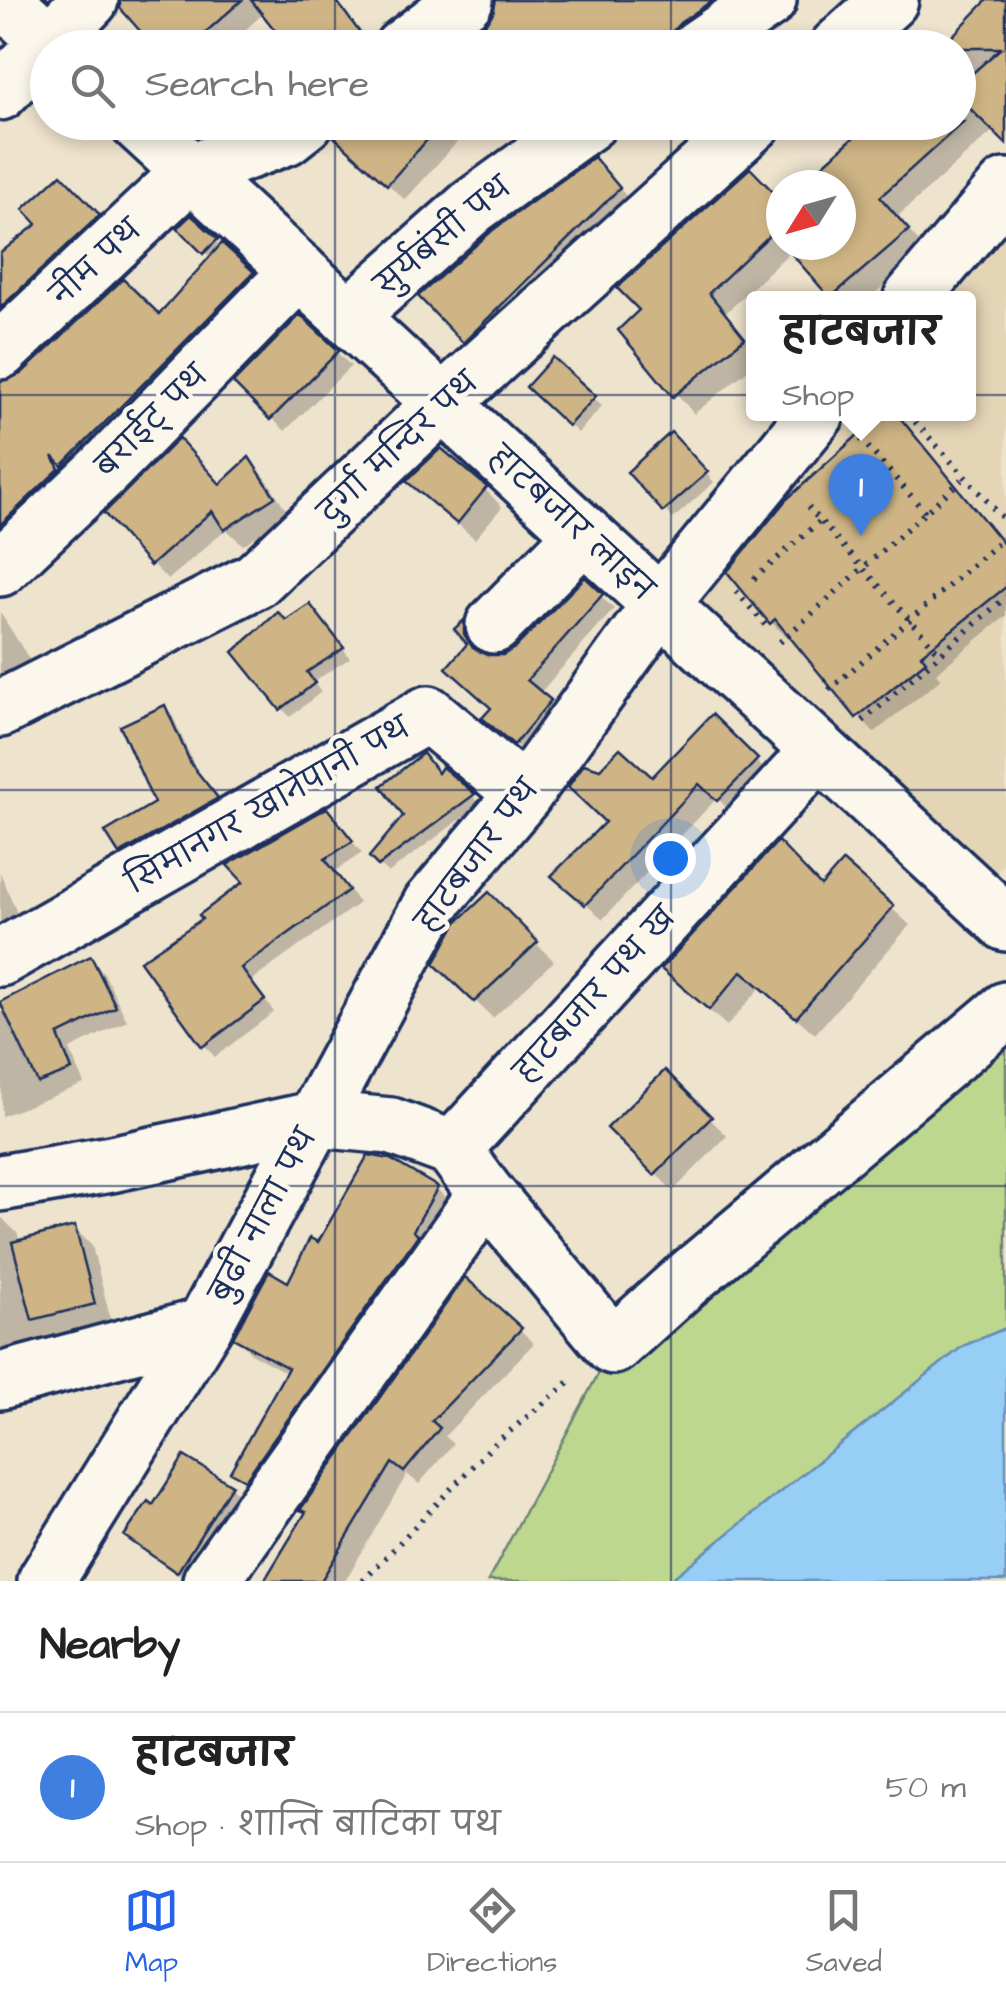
<!DOCTYPE html>
<meta charset="utf-8">
<style>
:root{--surface:#fff;--page:#f6f6f6;--text:#222;--muted:#767676;--line:#e0e0e0;--accent:#2563eb}
body{margin:0;font-family:"Architects Daughter","Playpen Sans Deva",sans-serif;background:var(--page);color:var(--text)}
.compass{position:absolute;left:766px;top:170px;width:90px;height:90px;border-radius:50%;background:var(--surface);box-shadow:0 5px 15px #0003;rotate:233deg}
.you{position:absolute;left:670px;top:858px;width:35px;height:35px;margin:-25px;border:8px solid #fff;border-radius:50%;background:#1a73e8;box-shadow:0 0 0 15px #1a73e833}
.badge{display:grid;place-items:center;width:65px;height:65px;border-radius:50%;background:var(--accent);color:#fff;font-size:32px;font-weight:700}
.pin{position:absolute;translate:-50% -82px;filter:drop-shadow(0 2px 5px #0008)}
.pin::after{content:'';position:absolute;top:52px;width:35px;height:30px;background:inherit;clip-path:polygon(0 0,100% 0,50% 100%)}
.popup{position:absolute;left:746px;top:291px;width:230px;height:130px;box-sizing:border-box;display:grid;place-content:center;border-radius:10px;background:var(--surface);filter:drop-shadow(0 2px 8px #0005);font-size:32px;white-space:nowrap;color:var(--muted)}
.popup b{font-size:38px;color:var(--text)}
.popup::after{content:'';position:absolute;left:50%;top:100%;margin-left:-20px;border:20px solid transparent;border-top-color:var(--surface)}
.list{margin:0;padding:0;list-style:none}
h2{display:flex;justify-content:space-between;align-items:center;height:130px;margin:0;padding:0 40px;font-size:42px}
h2 small{font-size:32px;font-weight:400;color:var(--muted)}
.list li{display:grid;grid-template-columns:65px 1fr auto;gap:30px;align-items:center;box-sizing:border-box;height:150px;padding:0 40px;border-top:2px solid var(--line)}
.list b{display:block;font-size:38px;white-space:nowrap}
.list p{margin:0;font-size:32px;white-space:nowrap;color:var(--muted)}
.list em{font-size:32px;font-style:normal;color:var(--muted)}
.icon{flex:none;width:55px;height:55px;fill:none;stroke:currentColor;stroke-width:2;stroke-linecap:round;stroke-linejoin:round}
.map{position:relative;flex:none;width:1006px;height:1581px;overflow:hidden}
.search{position:absolute;background:var(--surface);box-shadow:0 5px 15px #0003;left:30px;right:30px;top:30px;height:110px;display:flex;align-items:center;gap:25px;box-sizing:border-box;padding:0 35px;border-radius:55px;color:var(--muted);font-size:38px}
.sheet{height:280px;background:var(--surface)}
nav{display:flex;justify-content:space-around;align-items:center;box-sizing:border-box;height:140px;border-top:2px solid var(--line);background:var(--surface);font-size:28px;color:var(--muted)}
nav a{display:grid;justify-items:center;gap:5px}
nav .on{color:var(--accent)}
.map>svg:first-child{display:block}
</style>
<div class="map">
<svg width="1006" height="1581" viewBox="0 0 1006 1581">
<rect width="100%" height="100%" fill="#eee3cd"/>
<filter id="ink" filterUnits="userSpaceOnUse"><feTurbulence type="fractalNoise" baseFrequency=".01" numOctaves="2"/><feDisplacementMap in="SourceGraphic" scale="20" xChannelSelector="R" yChannelSelector="G"/><feConvolveMatrix kernelMatrix="1 2 1 2 8 2 1 2 1" color-interpolation-filters="sRGB"/></filter>
<g filter="url(#ink)">
<polygon fill="#e5d5b7" points="1006,187 1006,862 976,890 660,605 816,414 968,414 968,298 912,298"/>
<polygon fill="#bdd78e" stroke="#6c8376" stroke-width="2.5" points="1006,1010 1006,1328 963,1346 669,1581 488,1581 613,1346"/>
<polygon fill="#96cef5" stroke="#658eb9" stroke-width="2.5" points="1006,1328 1006,1581 669,1581 963,1346"/>
<g fill="#0003">
<polygon points="136,0 336,0 374,48 292,48 264,13 225,48 159,48"/>
<polygon points="498,0 757,0 690,48 458,48 486,26 496,14"/>
<polygon points="991,0 1006,0 1006,141 995,129 897,217 926,250 869,298 834,298 792,250 726,313 754,348 754,365 694,414 622,330 781,203 781,245 841,245 841,185 804,185 958,122 958,48"/>
<polygon points="350,122 475,122 405,200 358,157"/>
<polygon points="684,122 742,122 703,141"/>
<polygon points="594,160 636,207 482,358 422,296"/>
<polygon points="78,194 115,234 0,342 0,256"/>
<polygon points="191,218 264,286 76,477 61,462 70,483 0,549 0,384 159,318 211,258 181,228"/>
<polygon points="300,318 351,366 285,431 236,383"/>
<polygon points="554,361 602,406 578,433 529,387"/>
<polygon points="885,414 895,414 906,425 1006,546 1006,616 936,673 941,679 874,733 791,635 788,638 771,622 788,502"/>
<polygon points="671,436 714,482 673,519 631,472"/>
<polygon points="249,461 265,477 289,514 243,545 226,529 168,580 152,564"/>
<polygon points="485,489 502,507 475,539 427,498"/>
<polygon points="585,581 614,609 539,694 562,715 529,756 498,731 470,644 457,629 464,623 476,636 479,654 504,657 518,649"/>
<polygon points="0,612 37,672 0,692"/>
<polygon points="319,616 350,658 313,682 321,692 290,717 282,708 286,623"/>
<polygon points="164,708 173,717 199,776 224,807 129,861 121,853 157,804"/>
<polygon points="712,718 772,777 735,816 717,798 603,919 571,892 652,780"/>
<polygon points="443,770 481,804 388,873 372,857"/>
<polygon points="327,811 362,853 335,871 359,903 251,981 274,1012 215,1057 204,1045 247,882"/>
<polygon points="843,864 910,925 815,1034 761,987 727,1026 681,986 821,889"/>
<polygon points="0,872 21,923 0,930"/>
<polygon points="488,896 554,961 493,1018 437,964"/>
<polygon points="90,959 104,973 127,1021 70,1049 84,1084 2,1116 0,1013"/>
<polygon points="665,1073 727,1136 673,1191 611,1128"/>
<polygon points="437,1189 453,1205 250,1488 234,1471 287,1373 252,1354 236,1338 289,1285 319,1246"/>
<polygon points="0,1216 18,1234 19,1242 75,1229 92,1246 111,1321 2,1350 5,1358 0,1359"/>
<polygon points="520,1330 534,1343 445,1436 453,1444 419,1484 407,1474 345,1581 267,1581"/>
<polygon points="231,1487 239,1495 186,1579 136,1544 154,1508"/>
</g>
<g fill="#cfb585" stroke="#1b2f5e" stroke-width="2.5">
<polygon points="120,0 242,0 188,48 155,48 120,8"/>
<polygon points="251,0 336,0 371,48 289,48"/>
<polygon points="496,0 713,0 680,23 670,34 667,48 454,48 485,24 493,13"/>
<polygon points="987,0 1006,0 1006,144 958,97 958,86 1001,48 941,48"/>
<polygon points="335,122 443,122 387,185 333,136"/>
<polygon points="871,122 963,122 880,197 909,230 830,298 784,245 841,245 841,185 800,185"/>
<polygon points="594,157 620,188 463,343 418,296 493,230"/>
<polygon points="750,168 781,200 781,241 773,232 709,293 745,338 673,397 618,330 639,310 617,288"/>
<polygon points="61,174 100,215 0,308 0,253 37,224 23,209"/>
<polygon points="191,215 218,239 203,254 177,228"/>
<polygon points="222,243 254,272 62,466 53,456 59,469 0,525 0,381 21,374 123,279 159,314"/>
<polygon points="300,315 339,351 270,420 233,383"/>
<polygon points="553,357 596,396 568,426 526,387"/>
<polygon points="881,414 897,414 1006,547 1006,587 921,655 926,661 856,718 775,619 770,624 727,572 786,500"/>
<polygon points="671,432 708,472 663,512 627,472"/>
<polygon points="179,438 220,484 249,457 275,497 224,530 212,511 150,566 104,513"/>
<polygon points="441,448 487,487 457,524 406,481"/>
<polygon points="585,577 603,594 527,680 551,700 514,745 482,718 491,708 446,668 467,644 454,629 464,620 464,634 473,648 487,655 503,655 516,647"/>
<polygon points="310,604 344,648 307,672 315,683 280,710 233,652 278,612 286,620"/>
<polygon points="165,705 191,764 218,798 119,854 105,832 154,803 120,726"/>
<polygon points="712,714 758,759 717,801 699,784 585,905 551,876 605,822 568,787 584,764 600,769 620,748 652,777"/>
<polygon points="423,753 438,773 442,767 475,794 378,866 369,857 403,816 381,786"/>
<polygon points="327,808 353,841 325,859 349,890 241,968 265,1000 202,1047 140,961 202,919 199,915 243,882 227,865"/>
<polygon points="778,841 821,886 843,861 894,906 796,1018 742,971 709,1010 661,969"/>
<polygon points="489,892 538,942 474,1002 434,964 457,922"/>
<polygon points="91,956 116,1007 58,1035 72,1070 38,1083 0,1002"/>
<polygon points="665,1070 712,1117 654,1175 607,1128"/>
<polygon points="368,1155 390,1159 438,1187 413,1231 418,1235 245,1480 230,1472 288,1368 233,1338 269,1271 288,1282 310,1238 318,1242"/>
<polygon points="75,1226 95,1304 32,1320 12,1242"/>
<polygon points="465,1277 522,1328 432,1421 440,1428 404,1472 392,1463 321,1581 264,1581 306,1512 300,1510"/>
<polygon points="184,1456 232,1485 177,1573 124,1536 148,1501 153,1505"/>
</g>
<g fill="none" stroke-linecap="round" stroke-linejoin="round">
<defs>
<g id="minor">
<polyline points="4,0 56,48"/>
<polyline points="402,48 465,0"/>
<polyline points="698,48 768,0"/>
<polyline points="837,48 890,0"/>
<polyline points="0,92 90,0"/>
<polyline points="137,122 1006,923"/>
<polyline points="912,298 1006,187"/>
<polyline points="348,317 473,206 589,122"/>
<polyline points="0,351 191,172 286,137 305,122"/>
<polyline points="0,568 102,472 299,271"/>
<polyline points="494,625 584,534"/>
<polyline points="0,709 256,580 442,404 754,122"/>
<polyline points="0,958 428,714 524,794"/>
<polyline points="453,1149 819,751"/>
<polyline points="0,1183 111,1164 317,1119 391,1126 453,1149 486,1194 613,1346 684,1282 1006,1010"/>
<polyline points="0,1381 204,1326"/>
<polyline points="46,1581 204,1326 431,904 524,794 660,605 816,414"/>
<polyline points="211,1581 486,1194"/>
</g>
</defs>
<use href="#minor" stroke="#1b2f5e" stroke-width="62"/>
<g stroke="#1b2f5e" stroke-width="6" stroke-dasharray="2.5 8" stroke-linecap="butt">
<polyline points="908,414 1006,522"/>
<polyline points="861,439 926,513"/>
<polyline points="808,507 941,655"/>
<polyline points="754,579 820,521"/>
<polyline points="736,591 767,627"/>
<polyline points="780,642 965,477"/>
<polyline points="829,690 1006,536"/>
<polyline points="863,721 1006,597"/>
<polyline points="363,1581 492,1446 574,1378"/>
</g>
<use href="#minor" stroke="#fbf7ec" stroke-width="55"/>
</g>
</g>
<path fill="none" stroke="#1b2f5e" stroke-width="2.5" stroke-opacity="0.55" d="M 335,0 L 335,48M 671,0 L 671,48M 335,122 L 335,1581M 671,122 L 671,1581M 0,395 L 1006,395M 0,790 L 1006,790M 0,1186 L 1006,1186"/>
<g text-anchor="middle" stroke-width="9" stroke-linejoin="round" paint-order="stroke">
<g font-size="30" fill="#1b2f5e" stroke="#fbf7ec">
<text transform="translate(443 236) rotate(-40)" y="10">सुर्यबंसी पथ</text>
<text transform="translate(96 262) rotate(-43)" y="10">नीम पथ</text>
<text transform="translate(151 421) rotate(-45)" y="10">बराईट् पथ</text>
<text transform="translate(398 447) rotate(-43)" y="10">दुर्गा मन्दिर पथ</text>
<text transform="translate(572 523) rotate(43)" y="10">हाटबजार लाइन</text>
<text transform="translate(268 805) rotate(-30)" y="10">सिमानगर खानेपानी पथ</text>
<text transform="translate(477 855) rotate(-53)" y="10">हाटबजार पथ</text>
<text transform="translate(595 994) rotate(-48)" y="10">हाटबजार पथ ख</text>
<text transform="translate(263 1215) rotate(-62)" y="10">बुढी नाला पथ</text>
</g>
</g>
</svg>
<svg class="compass" viewBox="-18 -18 36 36"><path d="M0-13l5 13h-10z" fill="#e53935"/><path d="M0 13l5-13h-10z" fill="#767676"/></svg>
<div class="you"></div>
<div class="pin badge" style="left:861px;top:536px;background:#3f7fe0">1</div>
<div class="popup"><b>हाटबजार</b>Shop</div>
<div class="search"><svg class="icon" aria-label="search" viewBox="0 0 24 24"><circle cx="10" cy="10" r="6"/><path d="M15 15l6 6"/></svg>Search here</div>
</div>
<section class="sheet">
<h2>Nearby<small></small></h2>
<ul class="list">
<li><span class="badge" style="background:#3f7fe0">1</span><div><b>हाटबजार</b><p>Shop · शान्ति बाटिका पथ</p></div><em>50 m</em></li>
</ul>
</section>
<nav>
<a class="on"><svg class="icon" aria-label="map" viewBox="0 0 24 24"><path d="M3 6l6-2 6 2 6-2v14l-6 2-6-2-6 2zM9 4v14M15 6v14"/></svg>Map</a>
<a><svg class="icon" aria-label="directions" viewBox="0 0 24 24"><path d="M12 3l9 9-9 9-9-9zM9 14v-3h6M13 9l2 2-2 2"/></svg>Directions</a>
<a><svg class="icon" aria-label="saved" viewBox="0 0 24 24"><path d="M7 4h10v16l-5-4-5 4z"/></svg>Saved</a>
</nav>
